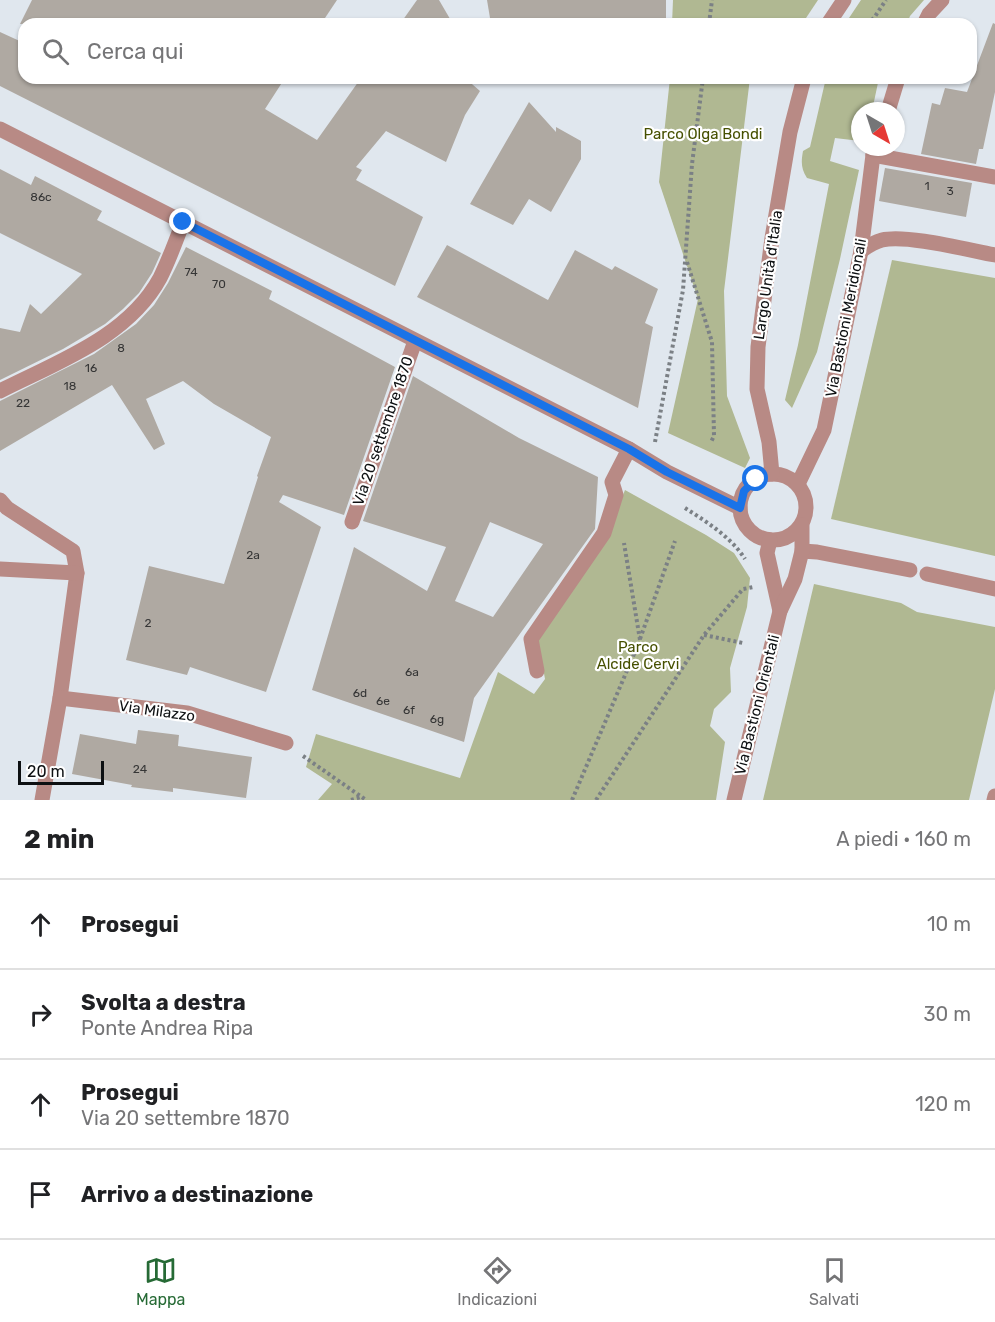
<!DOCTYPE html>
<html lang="it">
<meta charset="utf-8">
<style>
:root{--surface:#fff;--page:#f2f2f2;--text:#202124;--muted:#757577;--line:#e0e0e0;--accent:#266a35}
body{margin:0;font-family:Rubik,sans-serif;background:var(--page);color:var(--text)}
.compass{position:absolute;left:851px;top:102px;width:54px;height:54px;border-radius:50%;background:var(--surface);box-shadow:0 2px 4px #0004;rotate:141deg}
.scale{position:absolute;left:18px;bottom:15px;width:86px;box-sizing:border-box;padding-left:6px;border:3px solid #0d1012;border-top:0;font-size:16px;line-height:21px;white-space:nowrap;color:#0d1012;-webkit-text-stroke:4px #fff;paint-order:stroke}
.stop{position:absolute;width:18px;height:18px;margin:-14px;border:4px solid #1a73e8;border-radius:50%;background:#fff}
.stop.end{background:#1a73e8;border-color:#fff;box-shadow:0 2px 6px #0008}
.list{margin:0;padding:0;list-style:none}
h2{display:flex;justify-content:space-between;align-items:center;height:78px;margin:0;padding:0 24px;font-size:26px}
h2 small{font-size:20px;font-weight:400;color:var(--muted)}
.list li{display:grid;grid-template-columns:39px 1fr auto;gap:18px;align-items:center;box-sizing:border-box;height:90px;padding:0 24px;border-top:2px solid var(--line)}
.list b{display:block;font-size:22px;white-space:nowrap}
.list p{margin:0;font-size:20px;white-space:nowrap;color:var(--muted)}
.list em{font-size:20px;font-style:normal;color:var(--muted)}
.icon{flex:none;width:33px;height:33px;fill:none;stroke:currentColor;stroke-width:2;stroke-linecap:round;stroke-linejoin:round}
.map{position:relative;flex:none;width:995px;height:800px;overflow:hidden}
.search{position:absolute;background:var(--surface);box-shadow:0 2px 4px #0004;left:18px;right:18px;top:18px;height:66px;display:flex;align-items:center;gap:15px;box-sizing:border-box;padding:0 21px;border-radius:18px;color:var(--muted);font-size:22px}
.sheet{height:438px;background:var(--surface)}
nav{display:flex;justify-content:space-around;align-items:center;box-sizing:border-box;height:84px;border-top:2px solid var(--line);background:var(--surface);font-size:16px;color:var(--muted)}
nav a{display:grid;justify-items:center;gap:3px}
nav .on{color:var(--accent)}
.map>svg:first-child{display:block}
</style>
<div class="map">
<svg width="995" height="800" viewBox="0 0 995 800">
<rect width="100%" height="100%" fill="#e0e7ee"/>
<g fill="#b0b892">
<polygon points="673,0 818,0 802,24 672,24"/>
<polygon points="861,0 924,0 910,16 907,24 845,24"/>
<polygon points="670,78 750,78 724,291 727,396 750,458 745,468 668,433 698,299 659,182"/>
<path d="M 826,78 L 879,78 L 872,111 L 860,111 L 860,141 L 835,138 L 830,161 L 859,170 L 840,259 L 817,352 L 792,408 L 785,400 L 798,345 L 829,184 L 807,178 C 801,169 801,162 803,151 L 810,147 Z"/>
<polygon points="892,260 995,278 995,556 831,519"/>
<polygon points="625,490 706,535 734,553 750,578 747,607 730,668 731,692 714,709 710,726 725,742 716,800 318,800 332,784 306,767 316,734 460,778 498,672 534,694 545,679 538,639 604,542"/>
<polygon points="814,584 901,603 917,612 995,627 995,689 969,800 763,800"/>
</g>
<g fill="#afa9a2" fill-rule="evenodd">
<polygon points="32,0 337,0 321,24 20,24"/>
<polygon points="417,0 439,0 453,24 400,24"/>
<polygon points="487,0 666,0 666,24 491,24"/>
<polygon points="993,23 995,24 995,92 983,149 979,149 976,164 921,154 932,103 940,105 945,88 967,92"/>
<polygon points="0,32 24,43 24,78 285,78 265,109 317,140 361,78 465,78 480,91 465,115 446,162 386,131 356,167 362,170 356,180 423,217 395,286 0,86"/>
<polygon points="529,102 556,132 556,127 581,141 581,159 551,212 529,199 513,225 470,204"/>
<polygon points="885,168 972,183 966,217 879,201"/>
<polygon points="0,169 31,185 35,176 102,211 97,220 161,253 152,273 139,293 123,309 105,324 63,349 0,380 0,328 20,332 30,304 41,314 82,274 0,233"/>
<polygon points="447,245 548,300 575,250 612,270 615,266 658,289 645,323 653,327 638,408 417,297"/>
<polygon points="186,247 272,291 269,299 395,367 344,515 283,495 279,502 321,527 266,692 190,667 187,675 126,660 149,566 224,584 258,477 257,476 271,437 214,404 183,381 146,399 165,444 154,450 112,385 0,451 0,401 94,354 136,324 154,305 168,283"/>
<path d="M 413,376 L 519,438 L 598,477 L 595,529 L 474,698 L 464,742 L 312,690 L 354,547 L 427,591 L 446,547 L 363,521 ZM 490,522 L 543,544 L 493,617 L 455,601 Z"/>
<polygon points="138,730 179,735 178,746 252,757 246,798 173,788 173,792 131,787 132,785 72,774 80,734 136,744"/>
</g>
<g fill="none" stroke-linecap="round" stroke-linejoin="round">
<g stroke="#7b8085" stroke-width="4" stroke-dasharray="3 3" stroke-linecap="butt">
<polyline points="709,24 712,0"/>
<polyline points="867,24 874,18 886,0"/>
<polyline points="687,262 712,342 714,436 711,442"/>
<polyline points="655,442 683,290 692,164 703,78"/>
<path d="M 685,508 C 707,522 731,537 745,559"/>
<polyline points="704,635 743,643"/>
<polyline points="640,639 675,541"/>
<polyline points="303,756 366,800"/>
<polyline points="351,800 361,797"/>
<polyline points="572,800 640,640 624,543"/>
<polyline points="596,800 704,635 743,589 754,587"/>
</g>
<g stroke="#b88a85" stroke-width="15">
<polyline points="828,24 844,0"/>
<polyline points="924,24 929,14 942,0"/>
<polyline points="888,111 898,78"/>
<polyline points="0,129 629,449 667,472 740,508"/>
<polyline points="873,155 995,177"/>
<path d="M 861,251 C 868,246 874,242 882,240 C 906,234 968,250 995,255"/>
<path d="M 0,391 C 57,362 128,337 160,278 C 169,260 176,241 183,222"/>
<circle cx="773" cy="507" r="33"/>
<polyline points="772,474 769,442 757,389 758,347 772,238 790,132 804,78"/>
<polyline points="798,484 824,430 861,251 873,155 876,147"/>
<polyline points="0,500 7,508 73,551 77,573 60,698 42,800"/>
<polyline points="352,522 415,341"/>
<polyline points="770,540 767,553 780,611"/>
<polyline points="802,551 817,552 910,570"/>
<polyline points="0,569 77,573"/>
<polyline points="927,574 995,589"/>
<polyline points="537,671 531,639 604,533 616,495 612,482 629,449"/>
<polyline points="60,698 187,713 286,743"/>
<polyline points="734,800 780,611 795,579 802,551 802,525"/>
<polyline points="994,800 995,796"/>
</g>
</g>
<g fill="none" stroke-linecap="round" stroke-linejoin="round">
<polyline stroke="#1a73e8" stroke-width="8" points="183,222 629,449 667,472 740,508 744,491 756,479"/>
</g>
<g text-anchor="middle" stroke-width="4.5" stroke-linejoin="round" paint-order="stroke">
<g font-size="12" fill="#363636">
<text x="927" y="190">1</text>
<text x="950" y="195">3</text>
<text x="41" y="201">86c</text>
<text x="191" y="276">74</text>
<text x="219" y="288">70</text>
<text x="121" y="352">8</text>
<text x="91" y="372">16</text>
<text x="70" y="390">18</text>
<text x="23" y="407">22</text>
<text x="253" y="559">2a</text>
<text x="148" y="627">2</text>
<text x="412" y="676">6a</text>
<text x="360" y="697">6d</text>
<text x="383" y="705">6e</text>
<text x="409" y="714">6f</text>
<text x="437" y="723">6g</text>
<text x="140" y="773">24</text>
</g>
<g font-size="15" fill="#465000" stroke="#fff">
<text x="703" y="139">Parco Olga Bondi</text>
<text x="638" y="652">Parco<tspan x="638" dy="17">Alcide Cervi</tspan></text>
</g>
<g font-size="15" fill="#0d1012" stroke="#fff">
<text transform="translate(768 275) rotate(-82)" y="5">Largo Unità d'Italia</text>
<text transform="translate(846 318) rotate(-79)" y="5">Via Bastioni Meridionali</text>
<text transform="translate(383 431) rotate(-71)" y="5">Via 20 settembre 1870</text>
<text transform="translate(757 705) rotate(-76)" y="5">Via Bastioni Orientali</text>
<text transform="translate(157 711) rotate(8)" y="5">Via Milazzo</text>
</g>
</g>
</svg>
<svg class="compass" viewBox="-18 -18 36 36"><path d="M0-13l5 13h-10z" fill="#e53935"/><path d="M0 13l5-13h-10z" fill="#757577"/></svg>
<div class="scale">20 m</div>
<div class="stop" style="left:756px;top:479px"></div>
<div class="stop end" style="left:183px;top:222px"></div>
<div class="search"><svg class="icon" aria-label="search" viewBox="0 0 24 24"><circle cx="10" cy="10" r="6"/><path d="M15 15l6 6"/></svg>Cerca qui</div>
</div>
<section class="sheet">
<h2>2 min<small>A piedi · 160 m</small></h2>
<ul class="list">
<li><svg class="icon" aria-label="ahead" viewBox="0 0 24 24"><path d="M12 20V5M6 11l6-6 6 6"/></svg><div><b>Prosegui</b></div><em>10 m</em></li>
<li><svg class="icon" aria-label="right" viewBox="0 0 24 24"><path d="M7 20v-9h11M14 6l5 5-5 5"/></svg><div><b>Svolta a destra</b><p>Ponte Andrea Ripa</p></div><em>30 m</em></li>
<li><svg class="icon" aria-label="ahead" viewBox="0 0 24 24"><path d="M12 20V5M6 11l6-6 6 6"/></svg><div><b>Prosegui</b><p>Via 20 settembre 1870</p></div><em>120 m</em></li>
<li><svg class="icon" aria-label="arrive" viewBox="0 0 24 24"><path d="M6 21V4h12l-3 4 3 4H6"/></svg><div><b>Arrivo a destinazione</b></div></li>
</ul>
</section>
<nav>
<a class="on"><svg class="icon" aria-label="map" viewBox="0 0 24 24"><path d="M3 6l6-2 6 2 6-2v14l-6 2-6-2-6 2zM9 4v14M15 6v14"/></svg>Mappa</a>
<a><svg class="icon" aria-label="directions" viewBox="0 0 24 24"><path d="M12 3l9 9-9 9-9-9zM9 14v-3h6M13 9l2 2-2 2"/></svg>Indicazioni</a>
<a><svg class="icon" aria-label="saved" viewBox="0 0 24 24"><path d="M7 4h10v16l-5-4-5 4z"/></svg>Salvati</a>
</nav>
